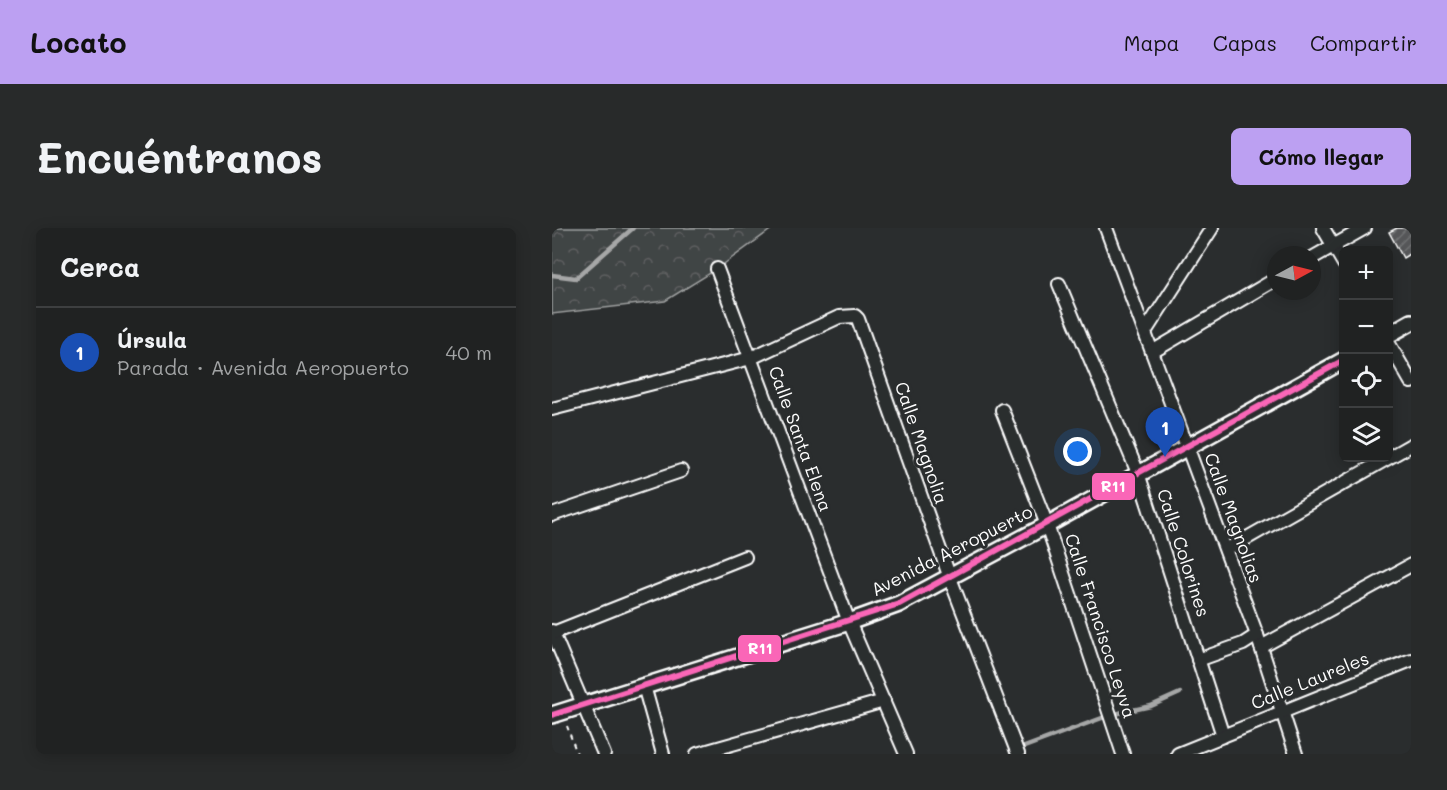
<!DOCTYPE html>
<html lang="es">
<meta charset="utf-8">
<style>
:root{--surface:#202222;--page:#282a2a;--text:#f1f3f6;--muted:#a2a4a5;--line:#3d3f40;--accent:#bca0f2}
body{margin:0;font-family:Mali,sans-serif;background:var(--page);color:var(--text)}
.controls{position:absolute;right:18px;top:18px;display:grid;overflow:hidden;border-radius:9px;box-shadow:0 3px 15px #0003}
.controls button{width:54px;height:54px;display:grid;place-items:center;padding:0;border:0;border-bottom:2px solid var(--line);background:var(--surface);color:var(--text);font:30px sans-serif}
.compass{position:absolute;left:715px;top:18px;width:54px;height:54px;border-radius:50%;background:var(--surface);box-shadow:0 3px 15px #0003;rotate:83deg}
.you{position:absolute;left:526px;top:224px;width:21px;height:21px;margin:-15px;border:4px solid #fff;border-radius:50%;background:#1a73e8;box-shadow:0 0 0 9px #1a73e833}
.badge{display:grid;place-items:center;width:39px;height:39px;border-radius:50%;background:var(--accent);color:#fff;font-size:20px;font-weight:700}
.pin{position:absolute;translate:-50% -50px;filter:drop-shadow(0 2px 3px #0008)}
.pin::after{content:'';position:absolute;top:32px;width:21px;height:18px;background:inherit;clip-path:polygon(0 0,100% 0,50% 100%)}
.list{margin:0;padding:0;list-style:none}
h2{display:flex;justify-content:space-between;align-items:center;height:78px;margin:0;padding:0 24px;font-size:26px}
h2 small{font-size:20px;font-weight:400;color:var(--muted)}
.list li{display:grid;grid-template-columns:39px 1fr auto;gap:18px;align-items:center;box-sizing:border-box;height:90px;padding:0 24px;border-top:2px solid var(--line)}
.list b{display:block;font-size:22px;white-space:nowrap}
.list p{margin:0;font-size:20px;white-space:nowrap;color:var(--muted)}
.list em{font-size:20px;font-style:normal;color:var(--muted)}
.icon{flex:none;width:33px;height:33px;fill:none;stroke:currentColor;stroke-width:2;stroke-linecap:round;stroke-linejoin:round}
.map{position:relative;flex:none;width:859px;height:526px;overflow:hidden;border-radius:9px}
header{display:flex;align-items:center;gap:36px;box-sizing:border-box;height:84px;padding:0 30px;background:var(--accent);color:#111}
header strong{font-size:28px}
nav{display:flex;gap:33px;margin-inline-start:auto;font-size:21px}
.intro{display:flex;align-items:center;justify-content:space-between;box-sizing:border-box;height:144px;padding:0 36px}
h1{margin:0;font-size:42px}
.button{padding:15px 27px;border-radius:9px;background:var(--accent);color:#111;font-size:21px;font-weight:700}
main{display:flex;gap:36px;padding:0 36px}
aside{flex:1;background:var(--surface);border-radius:9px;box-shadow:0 3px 15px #0003}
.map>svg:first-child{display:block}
</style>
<header>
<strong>Locato</strong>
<nav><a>Mapa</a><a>Capas</a><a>Compartir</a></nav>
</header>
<div class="intro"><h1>Encuéntranos</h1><a class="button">Cómo llegar</a></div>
<main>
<aside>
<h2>Cerca<small></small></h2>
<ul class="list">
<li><span class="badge" style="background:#1a4fb4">1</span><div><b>Úrsula</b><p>Parada · Avenida Aeropuerto</p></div><em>40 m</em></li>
</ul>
</aside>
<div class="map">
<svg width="859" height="526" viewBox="0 0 859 526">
<defs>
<pattern id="forest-crowns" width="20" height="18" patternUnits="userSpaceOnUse" patternTransform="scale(1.5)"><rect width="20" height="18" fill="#414445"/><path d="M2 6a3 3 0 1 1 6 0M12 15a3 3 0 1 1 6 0" fill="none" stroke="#5e6061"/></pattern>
<pattern id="building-hatch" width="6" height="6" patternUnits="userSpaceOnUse" patternTransform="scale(1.5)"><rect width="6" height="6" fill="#555758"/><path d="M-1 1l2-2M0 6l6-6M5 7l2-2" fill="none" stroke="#6e7071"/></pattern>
</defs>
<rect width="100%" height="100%" fill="#2a2d2e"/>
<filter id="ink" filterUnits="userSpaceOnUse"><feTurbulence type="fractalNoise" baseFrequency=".0167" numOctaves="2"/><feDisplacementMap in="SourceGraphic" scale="12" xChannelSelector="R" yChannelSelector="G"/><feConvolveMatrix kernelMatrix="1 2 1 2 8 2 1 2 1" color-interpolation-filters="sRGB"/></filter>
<g filter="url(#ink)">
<polygon fill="url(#forest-crowns)" stroke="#a0a2a2" stroke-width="1.5" points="0,0 221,0 165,41 113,73 0,86"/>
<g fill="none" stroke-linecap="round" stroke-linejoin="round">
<g stroke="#a6a7a7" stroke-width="4.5">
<polyline points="0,47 24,50 81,0"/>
<polyline points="467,521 558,487 599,478 628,465"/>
</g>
</g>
<polygon fill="url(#building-hatch)" stroke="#fff" stroke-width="1.5" points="845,0 859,0 859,25 851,30 837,4"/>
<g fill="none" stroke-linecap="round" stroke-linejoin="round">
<defs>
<g id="minor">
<polyline points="554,0 705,407 744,526"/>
<polyline points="771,0 792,36"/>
<polyline points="760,30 813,0"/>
<polyline points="165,41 297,394 354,526"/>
<polyline points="507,56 586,245 671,508"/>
<polyline points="593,104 660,0"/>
<polyline points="836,114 859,154"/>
<polyline points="600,124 724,51"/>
<polyline points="0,181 199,130 287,89 303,88 306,91 398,350 466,526"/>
<polyline points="450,182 495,297 571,526"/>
<polyline points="0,287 129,243"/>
<polyline points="674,322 859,217"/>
<polyline points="0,403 52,526"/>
<polyline points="1,405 193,329"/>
<polyline points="709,419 859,337"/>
<polyline points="646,432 691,416 705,407"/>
<polyline points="92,458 111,526"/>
<polyline points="145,526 332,473"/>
<polyline points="626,526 859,432"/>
</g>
<g id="tertiary">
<polyline points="836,107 859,94"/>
<polyline points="0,487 297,394 347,376 495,297 792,132"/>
</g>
</defs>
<use href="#minor" stroke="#fff" stroke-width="16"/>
<use href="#tertiary" stroke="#fff" stroke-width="20"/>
<polyline stroke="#fff" stroke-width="2" stroke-dasharray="4.5 4.5" stroke-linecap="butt" points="15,498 25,526"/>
<use href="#minor" stroke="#2a2d2e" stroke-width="12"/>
<use href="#tertiary" stroke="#2a2d2e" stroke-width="15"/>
<defs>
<polyline id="bus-1" points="0,487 347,376 792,132"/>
</defs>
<use href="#bus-1" stroke="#2a2d2e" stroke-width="10"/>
<use href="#bus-1" stroke="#fa66b7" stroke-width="6"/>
</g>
</g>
<g text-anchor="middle" stroke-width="6" stroke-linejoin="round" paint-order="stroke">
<g font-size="18" fill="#fff" stroke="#2a2d2e">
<text transform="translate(248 211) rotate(70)" y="6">Calle Santa Elena</text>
<text transform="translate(369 215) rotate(71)" y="6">Calle Magnolia</text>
<text transform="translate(681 290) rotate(70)" y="6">Calle Magnolias</text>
<text transform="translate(400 323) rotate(-27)" y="6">Avenida Aeropuerto</text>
<text transform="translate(631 325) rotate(72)" y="6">Calle Colorines</text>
<text transform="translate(548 398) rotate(72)" y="6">Calle Francisco Leyva</text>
<text transform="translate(758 453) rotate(-22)" y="6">Calle Laureles</text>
</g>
</g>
<g stroke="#2a2d2e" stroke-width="2">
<rect x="539" y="244" width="45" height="29" rx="6" fill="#fa66b7"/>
<rect x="185" y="406" width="45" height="29" rx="6" fill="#fa66b7"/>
</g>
<g font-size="16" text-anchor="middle" font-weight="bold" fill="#fff">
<text x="561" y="264">R11</text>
<text x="208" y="426">R11</text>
</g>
</svg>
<div class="controls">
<button>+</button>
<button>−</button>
<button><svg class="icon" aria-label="locate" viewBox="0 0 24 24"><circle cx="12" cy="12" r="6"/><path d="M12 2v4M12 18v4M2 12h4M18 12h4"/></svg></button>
<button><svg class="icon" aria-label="layers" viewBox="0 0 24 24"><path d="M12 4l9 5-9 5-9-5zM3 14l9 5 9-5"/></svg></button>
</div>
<svg class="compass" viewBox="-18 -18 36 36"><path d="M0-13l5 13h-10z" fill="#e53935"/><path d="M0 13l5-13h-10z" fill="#a2a4a5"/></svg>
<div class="you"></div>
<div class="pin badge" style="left:613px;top:229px;background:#1a4fb4">1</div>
</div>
</main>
